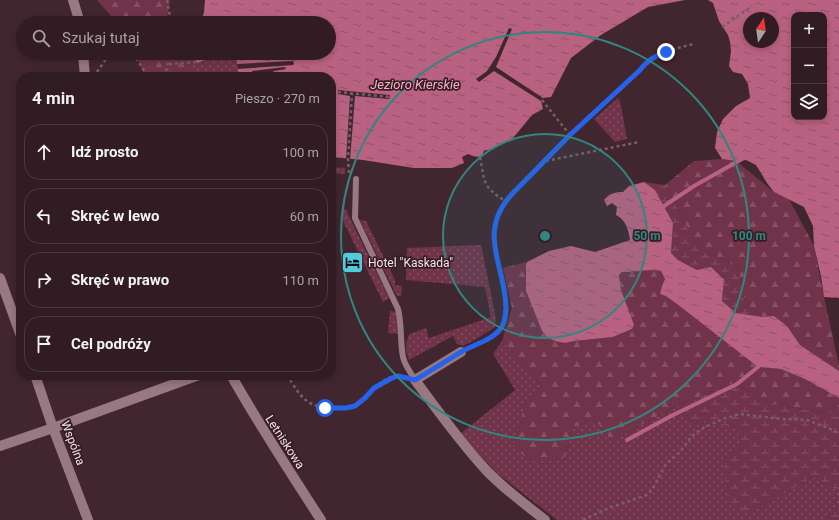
<!DOCTYPE html>
<html lang="pl">
<meta charset="utf-8">
<style>
:root{--surface:#311c23;--page:#3d2930;--text:#f1f3f6;--muted:#a8a1a6;--line:#4c3a41}
body{margin:0;font-family:Roboto,sans-serif;background:var(--page);color:var(--text)}
.controls{position:absolute;right:12px;top:12px;display:grid;overflow:hidden;border-radius:8px;box-shadow:0 2px 6px #0003}
.controls button{width:36px;height:36px;display:grid;place-items:center;padding:0;border:0;border-bottom:1px solid var(--line);background:var(--surface);color:var(--text);font:20px sans-serif}
.compass{position:absolute;left:743px;top:12px;width:36px;height:36px;border-radius:50%;background:var(--surface);box-shadow:0 2px 6px #0003;rotate:13deg}
.stop{position:absolute;width:12px;height:12px;margin:-9px;border:3px solid #2563eb;border-radius:50%;background:#fff}
.stop.end{background:#2563eb;border-color:#fff;box-shadow:0 1px 4px #0008}
.list{margin:0;padding:0;list-style:none}
h2{display:flex;justify-content:space-between;align-items:center;height:52px;margin:0;padding:0 16px;font-size:17px}
h2 small{font-size:13px;font-weight:400;color:var(--muted)}
.list li{display:grid;grid-template-columns:26px 1fr auto;gap:12px;align-items:center;box-sizing:border-box;height:56px;margin:0 8px 8px;padding:0 8px;border:1px solid var(--line);border-radius:16px}
.list b{display:block;font-size:15px;white-space:nowrap}
.list em{font-size:13px;font-style:normal;color:var(--muted)}
.icon{flex:none;width:22px;height:22px;fill:none;stroke:currentColor;stroke-width:2;stroke-linecap:round;stroke-linejoin:round}
.map{position:relative;flex:none;width:839px;height:520px;overflow:hidden}
.search{position:absolute;background:var(--surface);box-shadow:0 2px 6px #0003;left:16px;top:16px;width:320px;height:44px;display:flex;align-items:center;gap:10px;box-sizing:border-box;padding:0 14px;border-radius:22px;color:var(--muted);font-size:15px}
.panel{position:absolute;background:var(--surface);box-shadow:0 2px 6px #0003;left:16px;top:72px;width:320px;height:308px;border-radius:16px}
.map>svg:first-child{display:block}
</style>
<div class="map">
<svg width="839" height="520" viewBox="0 0 839 520">
<defs>
<pattern id="grass-dots" width="8" height="8" patternUnits="userSpaceOnUse"><rect width="8" height="8" fill="#703349"/><path d="M2 2h.1M6 6h.1" fill="none" stroke="#855063" stroke-width="1.8" stroke-linecap="round"/></pattern>
<pattern id="forest-firs" width="22" height="20" patternUnits="userSpaceOnUse"><rect width="22" height="20" fill="#703349"/><path d="M5 1l3.5 6h-7zM16 11l3.5 6h-7z" fill="#855063"/></pattern>
<pattern id="wetland-marsh" width="20" height="14" patternUnits="userSpaceOnUse"><rect width="20" height="14" fill="#703349"/><path d="M1 5h8M5 5V1M11 12h8M15 12V8" fill="none" stroke="#855063"/></pattern>
<pattern id="water-ripples" width="26" height="14" patternUnits="userSpaceOnUse"><rect width="26" height="14" fill="#b96180"/><path d="M2 4q2-2 4 0t4 0M15 11q2-2 4 0t4 0" fill="none" stroke="#8c5568"/></pattern>
</defs>
<rect width="100%" height="100%" fill="#41262f"/>
<g fill="url(#grass-dots)">
<polygon points="182,53 196,53 196,61 203,62 215,57 236,56 239,77 193,77"/>
<polygon points="618,98 620,101 627,139 615,142 594,119"/>
<polygon points="331,167 345,168 345,174 331,173"/>
<polygon points="343,209 346,210 389,298 383,302 342,219"/>
<polygon points="360,220 366,221 395,280 395,285 402,286 401,296 397,296"/>
<path d="M 481,245 L 496,319 L 495,327 L 478,338 L 463,346 L 457,344 L 453,336 L 409,360 C 406,352 404,342 410,334 L 426,328 L 429,338 L 491,317 L 485,287 L 406,280 L 407,248 Z"/>
<polygon points="390,311 396,312 398,334 388,333"/>
<polygon points="502,341 542,386 526,401 565,457 573,427 595,420 612,441 678,405 692,422 737,427 742,447 724,458 726,469 752,512 813,477 839,491 839,507 825,520 557,520 498,474 460,434 515,390 493,354"/>
</g>
<g fill="url(#forest-firs)">
<polygon points="97,0 170,0 166,23 117,23"/>
<polygon points="136,53 182,53 197,77 145,77"/>
<polygon points="722,159 736,161 774,192 789,199 814,246 824,297 839,365 839,371 800,345 787,326 774,316 763,317 745,303 738,267 698,248 665,185 694,161"/>
<path d="M 527,262 L 526,265 L 526,291 L 542,331 L 548,338 L 565,343 L 574,341 L 613,337 L 632,329 L 621,290 L 619,276 L 622,272 C 636,272 648,269 661,271 L 665,279 L 662,286 L 660,294 L 666,295 L 677,304 L 758,367 L 781,369 L 805,379 L 839,398 L 839,415 L 773,404 L 734,383 L 678,405 L 612,441 L 595,420 L 573,427 L 565,457 L 531,462 L 513,446 L 526,401 L 542,386 L 502,341 L 512,308 L 503,268 Z"/>
</g>
<g fill="url(#wetland-marsh)">
<polygon points="644,182 665,185 698,248 738,267 745,303 763,317 736,313 722,301 724,278 711,267 697,270 678,260 671,253 673,223 655,190"/>
<polygon points="734,383 773,404 839,415 839,491 813,477 752,512 727,505 724,458 742,447 737,427 692,422 678,405"/>
<polygon points="839,507 839,520 825,520"/>
</g>
<g fill="url(#water-ripples)" fill-rule="evenodd">
<path d="M 205,0 L 685,0 L 648,7 L 601,35 L 571,58 L 551,97 L 543,98 L 541,101 L 543,109 L 532,115 L 513,138 L 495,148 L 484,151 L 482,156 C 477,158 473,156 468,154 L 462,157 L 464,163 L 452,168 L 414,168 L 363,160 L 331,157 L 331,77 L 239,77 L 236,56 L 215,57 L 197,63 L 196,62 L 196,53 L 329,53 L 329,23 L 201,23 L 204,12 Z"/>
<path d="M 708,0 L 839,0 L 839,298 L 824,297 L 821,276 L 814,246 L 813,226 L 804,207 L 774,192 L 767,183 L 756,165 L 746,160 L 736,161 L 722,159 L 715,148 L 717,132 L 723,119 L 736,106 L 750,98 L 748,84 L 742,74 L 733,72 L 729,66 L 731,51 L 730,42 L 728,35 L 719,21 L 713,3 ZM 794,15 L 824,15 L 824,117 L 794,117 ZM 749,18 L 773,18 L 773,42 L 749,42 Z"/>
<path d="M 644,182 L 655,190 L 673,223 L 671,253 L 678,260 L 697,270 L 711,267 L 724,279 L 722,301 L 736,313 L 763,317 L 774,316 L 787,326 L 800,345 L 839,371 L 839,398 L 805,379 L 781,369 L 758,367 L 677,304 L 666,296 L 660,294 L 662,286 L 665,279 L 661,271 C 648,269 636,272 622,272 L 619,275 L 621,290 L 634,325 L 632,329 L 613,337 L 574,341 L 565,343 L 555,341 L 548,338 L 542,331 L 526,291 L 526,265 L 527,262 L 549,251 L 571,246 L 595,252 L 630,240 C 628,229 626,220 616,215 L 617,207 L 612,203 L 607,206 L 604,200 C 610,193 615,192 623,192 L 629,186 Z"/>
</g>
<g fill="#41262f">
<polygon points="509,28 512,29 496,67 543,98 541,101 494,71 479,82 476,79 487,71 496,57"/>
<polygon points="293,61 294,64 293,65 238,69 237,64"/>
<polygon points="285,67 286,69 274,71 271,74 252,76 252,71"/>
<polygon points="338,90 390,95 389,99 355,96 350,160 346,160 350,96 338,94"/>
</g>
<g fill="none" stroke-linecap="round" stroke-linejoin="round">
<g stroke="#b96180" stroke-width="4">
<polyline points="664,206 694,186 742,159"/>
<polyline points="627,440 671,416 737,384 758,367"/>
</g>
<g stroke="#775f67" stroke-width="2.5" stroke-dasharray="3 3" stroke-linecap="butt">
<polyline points="167,0 171,23"/>
<polyline points="722,27 752,6"/>
<polyline points="133,53 148,77"/>
<polyline points="169,64 196,62"/>
<polyline points="97,72 106,59 112,53"/>
<polyline points="165,77 170,53"/>
<polyline points="338,92 390,97"/>
<polyline points="542,100 570,135"/>
<path d="M 480,157 C 485,183 482,186 505,201"/>
<polyline points="546,161 639,142"/>
<polyline points="349,173 348,160 352,94"/>
<polyline points="469,348 488,339 500,329 504,321 505,300 495,253 494,237 496,218 505,201 570,135 639,71 650,59 674,49 693,44"/>
<path d="M 287,375 C 301,398 308,409 337,408 C 343,408 350,408 355,405 C 369,397 383,372 401,377"/>
<polyline points="583,520 609,508 647,495 652,490 666,464 679,453 692,436 703,428 725,418 740,414 782,419 807,420 833,430 839,433"/>
</g>
<path stroke="#987881" stroke-width="6" d="M 356,179 L 355,218 L 398,309 C 402,325 400,342 403,357 C 405,366 411,373 415,380"/>
<g stroke="#987881" stroke-width="10">
<polyline points="73,0 80,23"/>
<polyline points="83,53 85,77"/>
<polyline points="0,278 21,336"/>
<path d="M 461,352 L 415,380 C 438,411 460,442 486,470 C 504,489 525,504 545,520"/>
<polyline points="35,375 53,428 88,520"/>
<path d="M 231,375 C 259,425 290,472 321,520"/>
<polyline points="0,446 53,428 199,375"/>
</g>
</g>
<g fill="none" stroke-linecap="round" stroke-linejoin="round">
<path stroke="#2563eb" stroke-width="5" d="M 325,408 L 346,408 L 355,406 L 365,398 L 374,388 L 392,378 L 398,376 L 415,380 C 430,371 445,362 459,353 C 472,345 492,341 501,328 C 505,323 505,317 506,310 C 507,267 475,234 512,194 L 570,135 L 639,71 C 647,61 654,56 666,52"/>
</g>
<circle cx="545" cy="236" r="102" fill="#318680" fill-opacity=".12"/>
<g fill="none" stroke="#318680" stroke-width="2">
<circle cx="545" cy="236" r="102"/>
<circle cx="545" cy="236" r="204"/>
</g>
<defs>
<symbol id="hotel-square" viewBox="-11 -11 22 22"><rect x="-9" y="-9" width="18" height="18" rx="4" fill="#54cadd" stroke="#361d25"/><path d="M-6-4.5h1.5V1H6V5H4.5V3h-9V5H-6ZM-4 0a1.8 1.8 0 1 1 3.6 0ZM.5 0V-2.5h3Q6-2.5 6 0Z" fill="#111"/></symbol>
</defs>
<g fill-rule="evenodd">
<use href="#hotel-square" x="340" y="250" width="25" height="25"/>
</g>
<g text-anchor="middle" stroke-width="3.5" stroke-linejoin="round" paint-order="stroke">
<g font-size="12" fill="#f4e2e7" stroke="#361d25" text-anchor="start">
<text x="368" y="267">Hotel "Kaskada"</text>
</g>
<g font-size="12" fill="#f4e2e7" stroke="#361d25">
<text transform="translate(285 442) rotate(57)" y="4">Letniskowa</text>
<text transform="translate(73 443) rotate(69)" y="4">Wspólna</text>
</g>
<g font-size="13" font-style="italic" fill="#f8afc5" stroke="#361d25">
<text x="415" y="89">Jezioro Kierskie</text>
</g>
</g>
<circle cx="545" cy="236" r="6" fill="#318680" stroke="#361d25" stroke-width="2"/>
<g font-size="12" text-anchor="middle" font-weight="bold" fill="#318680" stroke="#361d25" stroke-width="3.5" stroke-linejoin="round" paint-order="stroke">
<text x="647" y="240">50 m</text>
<text x="749" y="240">100 m</text>
</g>
</svg>
<div class="controls">
<button>+</button>
<button>−</button>
<button><svg class="icon" aria-label="layers" viewBox="0 0 24 24"><path d="M12 4l9 5-9 5-9-5zM3 14l9 5 9-5"/></svg></button>
</div>
<svg class="compass" viewBox="-18 -18 36 36"><path d="M0-13l5 13h-10z" fill="#e53935"/><path d="M0 13l5-13h-10z" fill="#a8a1a6"/></svg>
<div class="stop" style="left:325px;top:408px"></div>
<div class="stop end" style="left:666px;top:52px"></div>
<div class="search"><svg class="icon" aria-label="search" viewBox="0 0 24 24"><circle cx="10" cy="10" r="6"/><path d="M15 15l6 6"/></svg>Szukaj tutaj</div>
<section class="panel">
<h2>4 min<small>Pieszo · 270 m</small></h2>
<ul class="list">
<li><svg class="icon" aria-label="ahead" viewBox="0 0 24 24"><path d="M12 20V5M6 11l6-6 6 6"/></svg><div><b>Idź prosto</b></div><em>100 m</em></li>
<li><svg class="icon" aria-label="left" viewBox="0 0 24 24"><path d="M17 20v-9H6M10 6l-5 5 5 5"/></svg><div><b>Skręć w lewo</b></div><em>60 m</em></li>
<li><svg class="icon" aria-label="right" viewBox="0 0 24 24"><path d="M7 20v-9h11M14 6l5 5-5 5"/></svg><div><b>Skręć w prawo</b></div><em>110 m</em></li>
<li><svg class="icon" aria-label="arrive" viewBox="0 0 24 24"><path d="M6 21V4h12l-3 4 3 4H6"/></svg><div><b>Cel podróży</b></div></li>
</ul>
</section>
</div>
